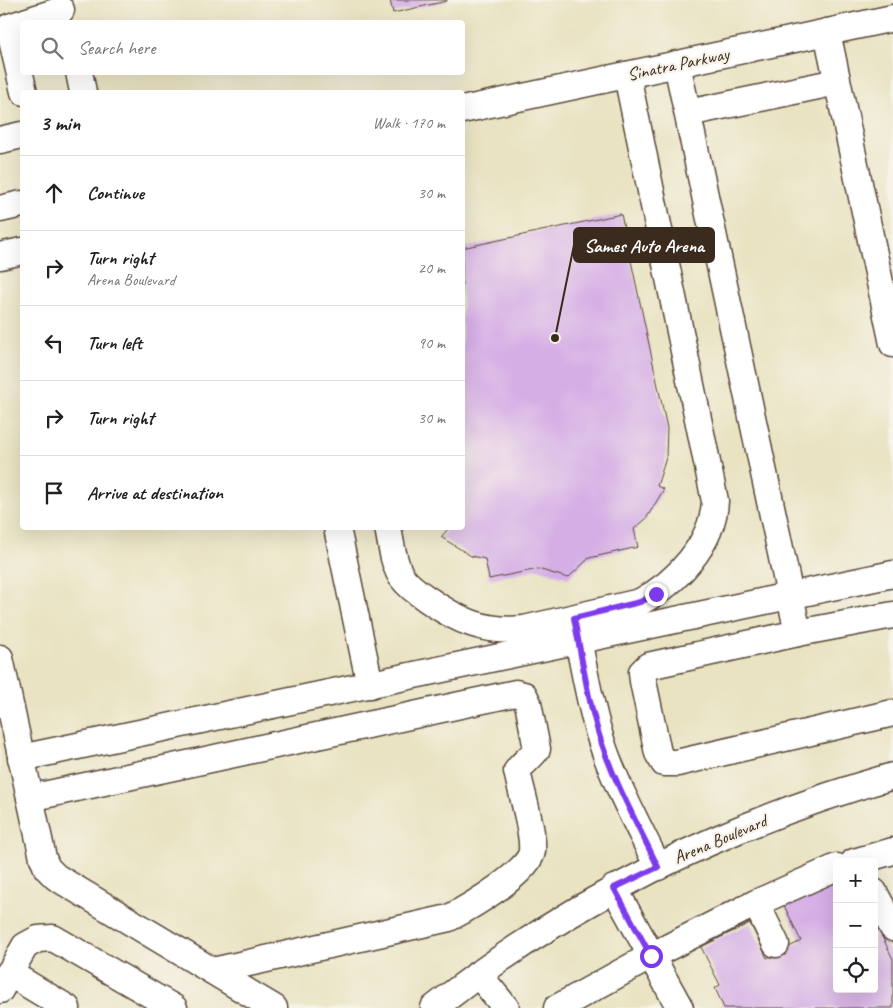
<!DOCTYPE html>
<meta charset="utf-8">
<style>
:root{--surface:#fff;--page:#f6f6f6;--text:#202124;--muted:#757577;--line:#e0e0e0}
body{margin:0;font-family:Caveat,sans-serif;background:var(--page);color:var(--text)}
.controls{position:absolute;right:15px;bottom:15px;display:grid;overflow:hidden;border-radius:5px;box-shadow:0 5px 20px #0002}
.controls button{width:45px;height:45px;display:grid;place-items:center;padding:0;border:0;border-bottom:1px solid var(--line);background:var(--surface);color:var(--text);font:25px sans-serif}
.stop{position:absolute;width:15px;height:15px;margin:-11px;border:4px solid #7c3aed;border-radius:50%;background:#fff}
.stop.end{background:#7c3aed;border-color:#fff;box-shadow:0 1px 5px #0008}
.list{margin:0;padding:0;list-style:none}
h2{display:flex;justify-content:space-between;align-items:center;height:65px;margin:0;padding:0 20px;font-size:21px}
h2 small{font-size:16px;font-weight:400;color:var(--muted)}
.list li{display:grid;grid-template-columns:32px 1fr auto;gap:15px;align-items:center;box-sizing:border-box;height:75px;padding:0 20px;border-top:1px solid var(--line)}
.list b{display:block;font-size:19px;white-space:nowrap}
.list p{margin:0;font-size:16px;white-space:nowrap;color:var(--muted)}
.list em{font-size:16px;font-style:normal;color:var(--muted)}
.icon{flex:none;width:28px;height:28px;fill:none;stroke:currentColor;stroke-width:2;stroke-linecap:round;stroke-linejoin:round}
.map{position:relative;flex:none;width:893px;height:1008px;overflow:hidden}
.search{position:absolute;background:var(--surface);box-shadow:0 5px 20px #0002;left:20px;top:20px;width:445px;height:55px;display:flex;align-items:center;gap:12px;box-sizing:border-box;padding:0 18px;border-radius:5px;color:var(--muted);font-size:19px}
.panel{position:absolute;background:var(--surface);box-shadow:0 5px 20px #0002;left:20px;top:90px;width:445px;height:440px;border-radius:5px}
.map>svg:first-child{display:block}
</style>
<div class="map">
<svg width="893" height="1008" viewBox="0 0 893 1008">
<rect width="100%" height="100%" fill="#f7f3e8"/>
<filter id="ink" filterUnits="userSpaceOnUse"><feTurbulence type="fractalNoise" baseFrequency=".02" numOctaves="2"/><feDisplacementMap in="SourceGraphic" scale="10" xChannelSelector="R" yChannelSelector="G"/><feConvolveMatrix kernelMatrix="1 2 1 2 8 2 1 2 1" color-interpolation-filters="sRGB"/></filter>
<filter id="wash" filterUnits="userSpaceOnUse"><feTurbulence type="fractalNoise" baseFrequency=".0096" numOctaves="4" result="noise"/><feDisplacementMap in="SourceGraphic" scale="20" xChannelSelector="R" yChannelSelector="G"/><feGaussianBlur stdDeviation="1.12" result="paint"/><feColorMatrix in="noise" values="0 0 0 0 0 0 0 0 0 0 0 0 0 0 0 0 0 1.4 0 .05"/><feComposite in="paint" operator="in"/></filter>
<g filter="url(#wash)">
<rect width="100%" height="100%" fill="#e9e3c2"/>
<g id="blocks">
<g fill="#d5aee6">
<polygon points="390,0 447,0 447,1 393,13"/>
<polygon points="621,214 667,428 666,458 657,486 664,489 646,519 634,529 638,547 589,558 568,578 538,569 489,579 485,559 471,556 441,537 448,529 446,528 462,528 462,248"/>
<polygon points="837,875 837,989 874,989 874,920 893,959 893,1008 724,1008 715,988 720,985 701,947 750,923 767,958 801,941 782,901"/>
</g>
</g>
</g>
<g filter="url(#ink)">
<use href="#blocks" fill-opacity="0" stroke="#554637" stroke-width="1"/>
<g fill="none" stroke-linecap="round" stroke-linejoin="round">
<defs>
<g id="minor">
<polyline points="827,32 893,344"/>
<polyline points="677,64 798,633 648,666 642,672 643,681 658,753 664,763 677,763 893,713"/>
<polyline points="79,72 83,92"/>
<polyline points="24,92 9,27 61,10"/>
<polyline points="462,110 893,18"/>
<polyline points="688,113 837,82"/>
<polyline points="0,140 22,135"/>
<polyline points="0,209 22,204"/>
<polyline points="0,256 22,251"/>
<polyline points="337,528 370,685"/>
<path d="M 388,528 C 391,543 393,562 401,576 C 408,586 417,592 427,599 C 458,621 486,633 524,629 L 640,602 C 676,583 713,544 715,501 L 627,75"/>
<path d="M 575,624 C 583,662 589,703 601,740 C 615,784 638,825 658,867"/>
<polyline points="798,633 893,615"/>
<polyline points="0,658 43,858 47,868 56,877 274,1008"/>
<polyline points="21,758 893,574"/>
<path d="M 30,798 L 516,693 L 524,695 L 528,703 L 537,749 C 531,758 523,762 517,771 C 521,791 534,832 532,851 C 530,872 468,908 449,918 L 213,971"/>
<polyline points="854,862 893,851"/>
<polyline points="614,888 680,1008"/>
<polyline points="874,892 893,928"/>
<polyline points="756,903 776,944"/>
<polyline points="9,973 67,1008"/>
<polyline points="478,974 506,1008"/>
<polyline points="0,990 25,946 38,939 53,938 174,1008"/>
<path d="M 434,1008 C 569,901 727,823 893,776"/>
<polyline points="557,1008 651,956 756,903 837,867"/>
</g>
</defs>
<use href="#minor" stroke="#554637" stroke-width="29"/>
<use href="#minor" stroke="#fff" stroke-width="26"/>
</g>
</g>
<g fill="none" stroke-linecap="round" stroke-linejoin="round" filter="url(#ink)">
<path stroke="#7c3aed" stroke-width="6" d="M 651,956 L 614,888 L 658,867 C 638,825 615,784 601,741 C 588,702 582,659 574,618 L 640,602 L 656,594"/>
</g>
<g text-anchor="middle" stroke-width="4.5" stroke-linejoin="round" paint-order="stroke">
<g font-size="18" fill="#3b2a1e" stroke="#f7f3e8">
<text transform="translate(678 64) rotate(-12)" y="6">Sinatra Parkway</text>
<text transform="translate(720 839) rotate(-23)" y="6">Arena Boulevard</text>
</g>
</g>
<path fill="none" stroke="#3b2a1e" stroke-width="2" d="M555 338L574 245"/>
<circle fill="#3b2a1e" stroke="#f7f3e8" stroke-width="2" cx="555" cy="338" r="5"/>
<rect fill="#3b2a1e" stroke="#3b2a1e" stroke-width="2" x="574" y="228" width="140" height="34" rx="5"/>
<g font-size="19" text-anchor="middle" font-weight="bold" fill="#fff">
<text x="644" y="252">Sames Auto Arena</text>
</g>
</svg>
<div class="controls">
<button>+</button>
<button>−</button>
<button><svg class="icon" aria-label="locate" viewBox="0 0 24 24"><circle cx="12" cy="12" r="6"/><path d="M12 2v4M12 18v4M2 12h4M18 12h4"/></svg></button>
</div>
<div class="stop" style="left:651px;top:956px"></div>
<div class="stop end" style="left:656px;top:594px"></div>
<div class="search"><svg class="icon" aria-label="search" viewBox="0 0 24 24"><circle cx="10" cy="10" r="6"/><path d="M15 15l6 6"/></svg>Search here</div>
<section class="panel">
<h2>3 min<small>Walk · 170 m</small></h2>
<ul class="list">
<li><svg class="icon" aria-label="ahead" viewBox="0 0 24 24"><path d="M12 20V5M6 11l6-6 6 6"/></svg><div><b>Continue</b></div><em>30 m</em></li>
<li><svg class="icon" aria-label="right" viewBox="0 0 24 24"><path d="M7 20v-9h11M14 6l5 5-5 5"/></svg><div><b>Turn right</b><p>Arena Boulevard</p></div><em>20 m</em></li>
<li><svg class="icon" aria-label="left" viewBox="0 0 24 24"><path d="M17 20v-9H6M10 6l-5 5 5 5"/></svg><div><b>Turn left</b></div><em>90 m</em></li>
<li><svg class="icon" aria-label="right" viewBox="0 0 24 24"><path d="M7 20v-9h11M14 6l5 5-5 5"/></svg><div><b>Turn right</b></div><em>30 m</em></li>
<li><svg class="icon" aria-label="arrive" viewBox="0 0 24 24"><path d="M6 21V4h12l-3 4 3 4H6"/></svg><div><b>Arrive at destination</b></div></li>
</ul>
</section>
</div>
